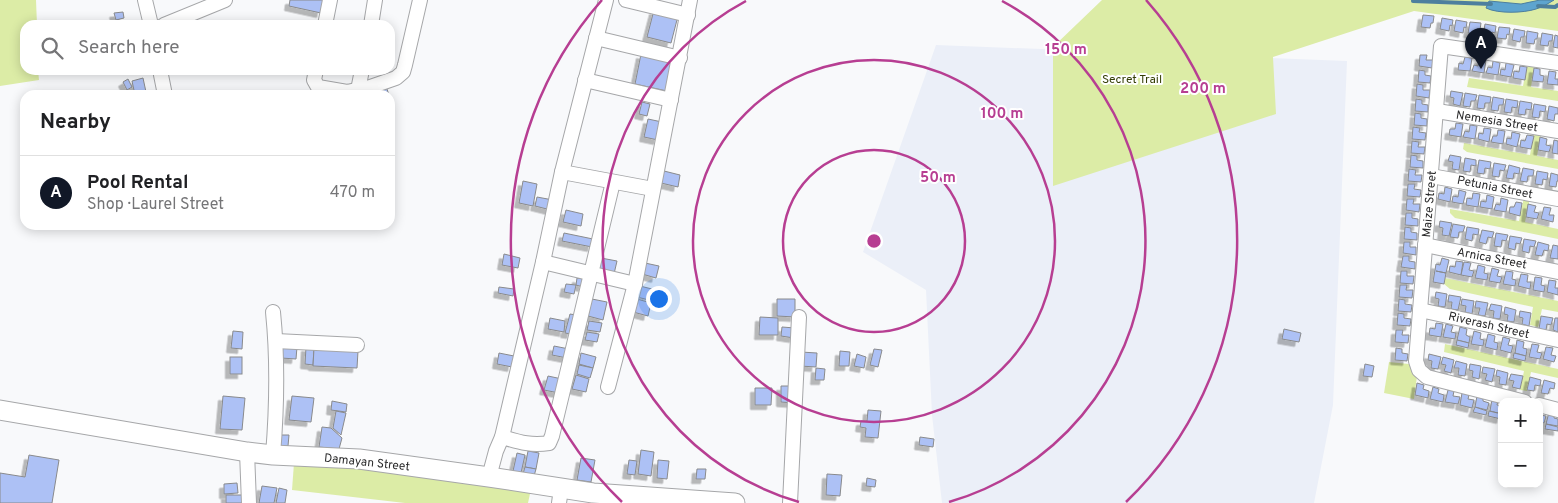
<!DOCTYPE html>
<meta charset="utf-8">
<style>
:root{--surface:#fff;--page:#f6f6f6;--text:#202124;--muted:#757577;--line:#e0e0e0;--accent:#111827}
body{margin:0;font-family:Overpass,sans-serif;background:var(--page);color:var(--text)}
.controls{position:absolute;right:15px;bottom:15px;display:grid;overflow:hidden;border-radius:10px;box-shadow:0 2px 12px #0003}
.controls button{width:45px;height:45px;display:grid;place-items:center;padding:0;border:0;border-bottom:1px solid var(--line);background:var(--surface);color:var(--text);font:25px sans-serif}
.you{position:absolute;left:658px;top:298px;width:18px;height:18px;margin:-12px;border:4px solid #fff;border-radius:50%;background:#1a73e8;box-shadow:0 0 0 8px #1a73e833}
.badge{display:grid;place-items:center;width:32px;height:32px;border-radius:50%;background:var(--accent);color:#fff;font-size:16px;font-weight:700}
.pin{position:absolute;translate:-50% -41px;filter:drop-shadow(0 1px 2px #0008)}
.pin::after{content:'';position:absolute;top:26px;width:18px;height:15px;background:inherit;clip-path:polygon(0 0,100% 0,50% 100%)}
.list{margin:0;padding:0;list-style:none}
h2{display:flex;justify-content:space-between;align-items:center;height:65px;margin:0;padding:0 20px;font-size:21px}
h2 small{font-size:16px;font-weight:400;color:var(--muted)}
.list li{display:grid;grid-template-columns:32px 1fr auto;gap:15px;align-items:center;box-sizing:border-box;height:75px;padding:0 20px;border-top:1px solid var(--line)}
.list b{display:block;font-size:19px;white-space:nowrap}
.list p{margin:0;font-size:16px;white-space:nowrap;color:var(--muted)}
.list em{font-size:16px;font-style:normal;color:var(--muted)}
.icon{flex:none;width:28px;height:28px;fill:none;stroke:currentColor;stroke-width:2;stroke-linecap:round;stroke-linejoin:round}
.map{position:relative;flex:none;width:1558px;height:503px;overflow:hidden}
.search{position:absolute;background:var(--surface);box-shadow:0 2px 12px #0003;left:20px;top:20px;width:375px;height:55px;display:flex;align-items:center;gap:12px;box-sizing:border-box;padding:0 18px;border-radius:15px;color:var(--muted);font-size:19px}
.panel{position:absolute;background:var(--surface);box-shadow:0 2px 12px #0003;left:20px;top:90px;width:375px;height:140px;border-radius:15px}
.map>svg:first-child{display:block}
</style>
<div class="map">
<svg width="1558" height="503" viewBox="0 0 1558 503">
<defs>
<filter id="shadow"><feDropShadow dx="-4.5" dy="4.5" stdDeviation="0" flood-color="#0004"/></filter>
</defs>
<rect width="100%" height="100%" fill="#f8f9fb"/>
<polygon fill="#ebeff8" points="936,45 1347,61 1333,405 1314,503 942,503 932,415 926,290 863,252"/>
<g fill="#dceca6">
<polygon points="0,0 36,0 37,25 25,25 25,70 38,70 39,80 0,86"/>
<polygon points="1102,0 1558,0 1558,31 1414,11 1273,57 1276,114 1053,186 1053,47"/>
<polygon points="1527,65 1534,67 1531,87 1558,91 1558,101 1467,87 1469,78 1523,86"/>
<polygon points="1534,132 1541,133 1537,156 1558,160 1558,169 1467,152 1463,149 1464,143 1530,155"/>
<polygon points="1524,197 1530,198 1525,222 1558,229 1558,239 1455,218 1450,213 1450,209 1519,221"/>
<polygon points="1445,278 1558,301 1558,312 1542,309 1538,327 1530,325 1533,307 1450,289 1444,284"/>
<polygon points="1445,344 1558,369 1558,378 1531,372 1527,391 1520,390 1524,371 1444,352"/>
<polygon points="1389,362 1409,364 1417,376 1414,399 1384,393"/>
<polygon points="294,463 360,466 531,489 528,503 405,503 292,490"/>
</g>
<path fill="#5da4cf" stroke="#4d7f9e" d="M 1540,0 L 1554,0 C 1549,3 1543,7 1536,9 C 1524,13 1498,14 1486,8 L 1489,1 L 1521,4 Z"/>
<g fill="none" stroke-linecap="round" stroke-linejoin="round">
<g stroke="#4d7f9e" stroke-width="4">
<polyline points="1413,1 1491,4"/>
<polyline points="1538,6 1555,7 1558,5"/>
</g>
</g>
<g fill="#adc1f5" stroke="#898a8c" filter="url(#shadow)">
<polygon points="290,0 324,0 321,13 289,6"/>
<polygon points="654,10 678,16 671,43 647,37"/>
<polygon points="123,12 124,18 116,20 114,13"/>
<polygon points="1423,15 1434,16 1433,23 1431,23 1430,28 1421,27"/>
<polygon points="1442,18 1453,20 1452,26 1450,25 1449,31 1440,29"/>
<polygon points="1456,20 1467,22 1466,28 1464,27 1463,33 1454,31"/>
<polygon points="1470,22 1481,23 1480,30 1477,29 1476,34 1468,33"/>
<polygon points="1485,24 1496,26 1495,33 1492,32 1491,37 1483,36"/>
<polygon points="1499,27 1510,28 1509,35 1507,34 1506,39 1497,38"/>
<polygon points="1514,29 1525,31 1524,37 1521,37 1520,42 1512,40"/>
<polygon points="1527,31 1538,33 1537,39 1535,39 1534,44 1526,43"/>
<polygon points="1542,33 1553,35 1552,41 1549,41 1548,46 1540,45"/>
<polygon points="1555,35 1558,36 1558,48 1553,47"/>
<polygon points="641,54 674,61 667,91 635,84"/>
<polygon points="1420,55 1427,55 1426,60 1433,60 1432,68 1419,66"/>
<polygon points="1465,57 1472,58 1470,71 1458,70 1459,63 1463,64"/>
<polygon points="1479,59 1486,60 1484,73 1472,71 1474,65 1478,66"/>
<polygon points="1493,61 1500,63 1498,75 1486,73 1488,67 1492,68"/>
<polygon points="1506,63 1514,65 1511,77 1500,75 1501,69 1505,70"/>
<polygon points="1520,66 1527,67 1525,80 1513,78 1514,71 1519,72"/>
<polygon points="1534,68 1540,69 1540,75 1544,76 1543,82 1532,81"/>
<polygon points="1419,70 1425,71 1425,75 1431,76 1430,83 1418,82"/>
<polygon points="1549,71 1556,72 1555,79 1558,79 1558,85 1547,84"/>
<polygon points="143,78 146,92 135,95 132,81"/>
<polygon points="128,79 132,87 127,90 123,82"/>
<polygon points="1417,84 1423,85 1423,90 1430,90 1429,98 1416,96"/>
<polygon points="386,86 389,95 371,95 370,92"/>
<polygon points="1451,91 1463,93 1460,106 1453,104 1454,98 1450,97"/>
<polygon points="1465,93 1477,95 1475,101 1471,101 1470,107 1463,106"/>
<polygon points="1479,95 1491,97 1490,103 1485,103 1484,109 1477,108"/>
<polygon points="1493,97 1504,99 1503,105 1499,105 1498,111 1491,110"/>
<polygon points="1416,99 1422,100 1422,104 1428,105 1428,112 1415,111"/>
<polygon points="1506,99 1518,101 1517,108 1512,107 1511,113 1504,112"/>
<polygon points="1520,101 1532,103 1531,110 1526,109 1525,115 1518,114"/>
<polygon points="642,102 650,104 647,116 639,114"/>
<polygon points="1534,104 1546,106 1545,112 1540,111 1539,118 1532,117"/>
<polygon points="1549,106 1558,108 1558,114 1555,114 1554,121 1547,119"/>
<polygon points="1415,113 1421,114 1421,118 1427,119 1427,126 1414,125"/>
<polygon points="648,119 662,122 658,140 644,137"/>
<polygon points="1456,123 1463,124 1461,137 1449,135 1450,129 1455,129"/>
<polygon points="1470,125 1477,126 1475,139 1463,137 1465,131 1469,132"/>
<polygon points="1413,127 1420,128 1419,132 1426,133 1425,140 1412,139"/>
<polygon points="1484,128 1491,129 1489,142 1478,139 1479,133 1483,134"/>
<polygon points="1498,130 1505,131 1503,144 1491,142 1493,136 1497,136"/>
<polygon points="1512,132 1520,134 1517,147 1506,144 1507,138 1511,139"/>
<polygon points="1527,135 1534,136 1531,149 1520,147 1521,140 1525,141"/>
<polygon points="1540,137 1547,139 1546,145 1551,146 1549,152 1538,150"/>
<polygon points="1554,140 1558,141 1558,154 1552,153"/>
<polygon points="1412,141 1419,142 1418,147 1425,147 1424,154 1411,153"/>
<polygon points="1411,155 1417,156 1417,160 1423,161 1423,168 1410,167"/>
<polygon points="1450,155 1461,157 1459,170 1452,169 1453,162 1448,161"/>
<polygon points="1465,158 1476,160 1476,166 1471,165 1470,172 1463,171"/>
<polygon points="1479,160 1491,162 1490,169 1485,168 1484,174 1477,173"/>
<polygon points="1494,163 1506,165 1504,171 1500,170 1499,177 1492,176"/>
<polygon points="1509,165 1520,168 1519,174 1514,173 1513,179 1506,178"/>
<polygon points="1523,168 1534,170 1533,176 1528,176 1527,182 1520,181"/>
<polygon points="1409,169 1416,170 1415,175 1422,175 1421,182 1408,181"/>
<polygon points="664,171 680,175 678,187 661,183"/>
<polygon points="1537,171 1548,173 1547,180 1543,179 1542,185 1535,184"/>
<polygon points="1551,173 1558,175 1558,181 1557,181 1556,187 1549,186"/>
<polygon points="523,181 537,184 533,206 519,203"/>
<polygon points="1408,184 1415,184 1414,189 1421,190 1420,197 1407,196"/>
<polygon points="1445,187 1452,189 1450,202 1438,199 1439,193 1444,194"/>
<polygon points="1459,190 1466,192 1463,204 1452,202 1453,196 1458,197"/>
<polygon points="1473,193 1480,194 1478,207 1466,205 1467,198 1472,199"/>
<polygon points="1487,195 1494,197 1492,209 1480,207 1481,201 1486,202"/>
<polygon points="537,197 553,200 551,210 535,206"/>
<polygon points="1501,198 1508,200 1506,212 1494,210 1496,204 1500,205"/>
<polygon points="1407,199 1414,199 1413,204 1420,204 1419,212 1406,210"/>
<polygon points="1516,202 1522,203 1520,216 1509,213 1510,207 1514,207"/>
<polygon points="1528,204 1536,206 1534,212 1539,213 1537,219 1526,217"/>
<polygon points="1544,207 1551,208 1549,215 1554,215 1553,222 1541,219"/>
<polygon points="566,210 583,214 581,226 563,222"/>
<polygon points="1406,213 1412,213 1412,218 1418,219 1418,226 1405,225"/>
<polygon points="1440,221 1452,223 1449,236 1442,235 1443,228 1439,227"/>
<polygon points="1453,224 1465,226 1463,232 1459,232 1458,238 1450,237"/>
<polygon points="1405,227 1411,228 1411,232 1417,233 1417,240 1404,239"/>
<polygon points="1467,227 1479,229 1478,235 1473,234 1472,241 1465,239"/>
<polygon points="1482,230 1494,232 1492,238 1488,237 1486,244 1479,242"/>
<polygon points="564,233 593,239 592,247 562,241"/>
<polygon points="1496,233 1508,235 1506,241 1502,240 1501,247 1494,246"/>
<polygon points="1510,236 1522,238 1520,244 1516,243 1515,250 1508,248"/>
<polygon points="1524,239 1536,241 1534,247 1530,246 1529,253 1522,251"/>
<polygon points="1404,242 1410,242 1410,247 1416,247 1416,255 1403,253"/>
<polygon points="1538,242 1549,245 1548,251 1544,250 1542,256 1535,255"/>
<polygon points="1553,245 1558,246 1558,259 1550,258"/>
<polygon points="504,254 520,258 518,268 502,265"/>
<polygon points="1403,256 1409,256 1409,261 1415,262 1415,269 1401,267"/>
<polygon points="601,258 617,261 614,274 599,271"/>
<polygon points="1442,258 1449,260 1446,273 1436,271 1446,273 1444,284 1433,282 1436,264 1440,265"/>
<polygon points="1456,261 1463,262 1461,275 1449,272 1450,266 1455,267"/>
<polygon points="1464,262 1471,263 1469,270 1474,271 1472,277 1461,275"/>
<polygon points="645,263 659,266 656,278 642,274"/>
<polygon points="1478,265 1485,267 1484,273 1488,274 1487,280 1475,278"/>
<polygon points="1492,268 1499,270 1497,276 1502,277 1500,283 1489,281"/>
<polygon points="1401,271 1407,271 1407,276 1414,276 1413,284 1400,283"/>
<polygon points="1506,271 1513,272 1512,279 1516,280 1515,286 1503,284"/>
<polygon points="1521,274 1528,275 1527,282 1531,282 1530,289 1518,286"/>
<polygon points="1535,277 1542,278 1541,285 1545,286 1544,292 1533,290"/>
<polygon points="577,278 584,279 583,287 576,285"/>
<polygon points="1549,280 1556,281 1555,288 1558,288 1558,295 1547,292"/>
<polygon points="566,284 576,285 574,294 564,292"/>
<polygon points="1400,285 1407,285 1406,290 1413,290 1412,298 1399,297"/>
<polygon points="640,286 652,289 649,300 637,297"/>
<polygon points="499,287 514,289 513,296 498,293"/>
<polygon points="1436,292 1447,294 1445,307 1438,306 1439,299 1435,298"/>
<polygon points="1449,295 1461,297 1458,310 1451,309 1452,302 1448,302"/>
<polygon points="592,299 607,302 603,320 588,316"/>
<polygon points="637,299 651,303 648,316 633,312"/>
<polygon points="777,299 795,299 795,317 777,316"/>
<polygon points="1399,299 1405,300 1405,304 1412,305 1411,312 1398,311"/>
<polygon points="1462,299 1474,301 1472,314 1465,312 1466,306 1461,305"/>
<polygon points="1476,301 1488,303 1485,316 1478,315 1480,308 1475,308"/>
<polygon points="1491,304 1502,306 1500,319 1493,318 1494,311 1489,310"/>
<polygon points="1505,307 1516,310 1514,322 1507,321 1508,315 1504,314"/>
<polygon points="1520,311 1531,313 1529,326 1522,324 1523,318 1519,317"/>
<polygon points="1398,313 1404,314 1404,318 1411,319 1410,326 1397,325"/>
<polygon points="570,314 576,315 571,334 565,333"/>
<polygon points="1541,316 1553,318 1551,325 1547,324 1546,330 1539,329"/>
<polygon points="760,317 778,318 778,335 759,335"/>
<polygon points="550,318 565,321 564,332 548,329"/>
<polygon points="1555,318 1558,318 1558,332 1553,330"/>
<polygon points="589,321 602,323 600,332 587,330"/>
<polygon points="1436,323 1443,324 1441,337 1429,335 1430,328 1435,329"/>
<polygon points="1446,324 1453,326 1451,332 1456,333 1455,339 1443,337"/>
<polygon points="782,327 795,328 794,338 781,336"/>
<polygon points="1460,327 1467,329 1466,335 1470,337 1469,343 1457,340"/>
<polygon points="1284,329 1301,333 1299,342 1282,339"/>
<polygon points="1396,330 1403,330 1402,335 1409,335 1408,343 1395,342"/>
<polygon points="233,331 243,332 242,349 231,348"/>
<polygon points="1474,331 1481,333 1480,339 1484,340 1483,346 1471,344"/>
<polygon points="587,332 599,334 597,342 585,340"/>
<polygon points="1488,334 1495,336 1494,342 1498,343 1497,350 1485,347"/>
<polygon points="1503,337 1510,339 1508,345 1513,346 1511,353 1500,350"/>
<polygon points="1457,340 1469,343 1468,348 1456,345"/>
<polygon points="1517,340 1524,342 1523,348 1527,349 1526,356 1515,353"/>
<polygon points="1532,344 1539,345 1537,352 1542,353 1540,359 1529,357"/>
<polygon points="281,346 297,347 296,359 281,358"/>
<polygon points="554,346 569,349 567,358 552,355"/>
<polygon points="306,347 314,348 313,365 305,364"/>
<polygon points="1546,347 1553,348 1551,355 1556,356 1554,362 1543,359"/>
<polygon points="314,348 358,351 357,368 313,366"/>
<polygon points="1396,348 1402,349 1402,353 1408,354 1407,361 1395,360"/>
<polygon points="874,349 882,350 878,367 870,365"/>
<polygon points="840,351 850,352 849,366 839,366"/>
<polygon points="801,352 817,353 816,367 800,366"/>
<polygon points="499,353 514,356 512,367 497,364"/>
<polygon points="581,353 596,357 593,368 579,364"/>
<polygon points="1514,353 1526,356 1525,361 1513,358"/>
<polygon points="857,354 866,357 864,368 854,366"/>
<polygon points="1429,354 1441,357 1438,369 1431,368 1432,361 1428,360"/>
<rect x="230" y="357" width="12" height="17"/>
<polygon points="1443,357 1454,360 1451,373 1444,371 1446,365 1441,364"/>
<polygon points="1456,361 1467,364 1465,376 1458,375 1459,368 1454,368"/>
<polygon points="1365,364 1374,366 1372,377 1363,376"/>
<polygon points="1470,364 1481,366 1479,379 1472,377 1473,371 1469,370"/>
<polygon points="579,365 593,368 590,378 577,374"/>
<polygon points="1483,367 1495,369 1492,382 1485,380 1487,374 1482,373"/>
<polygon points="816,368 825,369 824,380 815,380"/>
<polygon points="1497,370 1508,373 1506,385 1499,384 1500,377 1496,376"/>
<polygon points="1511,374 1523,376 1520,389 1512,387 1514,381 1509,380"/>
<polygon points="576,375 589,379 586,392 572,389"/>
<polygon points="548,376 562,379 559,393 544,390"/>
<polygon points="1530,377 1541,380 1540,386 1535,385 1534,391 1527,390"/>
<polygon points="1544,380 1555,383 1554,389 1550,388 1548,394 1541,393"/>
<polygon points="1417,383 1424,385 1423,389 1429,391 1428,398 1415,395"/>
<polygon points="781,386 794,386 793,403 781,402"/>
<polygon points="1433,387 1439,389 1438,393 1444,395 1443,402 1430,399"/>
<polygon points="755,388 772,388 771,405 755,405"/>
<polygon points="1448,390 1454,391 1453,396 1460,397 1458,404 1445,402"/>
<polygon points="1462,393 1469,395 1468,399 1474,400 1472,408 1460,405"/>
<polygon points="223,396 245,398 242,430 220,429"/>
<polygon points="292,396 314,398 311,422 289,420"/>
<polygon points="1477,396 1483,397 1483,401 1489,403 1487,410 1475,407"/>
<polygon points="1492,399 1498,401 1497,405 1502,406 1502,414 1490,411"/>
<polygon points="332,401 347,404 346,412 331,410"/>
<polygon points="1475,407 1487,411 1486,415 1473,412"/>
<polygon points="868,410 881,411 878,438 865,437 866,428 860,427 861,421 867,421"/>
<polygon points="1539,410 1541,410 1540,415 1546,416 1544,423 1539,422"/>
<polygon points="336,411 346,413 341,435 333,428"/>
<polygon points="1489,411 1502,414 1501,419 1488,416"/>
<polygon points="1549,412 1555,413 1554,418 1558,419 1558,426 1546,424"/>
<polygon points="1546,424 1558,427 1558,431 1545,429"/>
<polygon points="322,427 331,428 342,438 339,449 319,447"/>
<polygon points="281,435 289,435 288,446 280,446"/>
<polygon points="920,437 934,439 933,447 919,445"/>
<polygon points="641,450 654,452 651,476 638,474"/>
<polygon points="528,451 539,453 536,469 525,467"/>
<polygon points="517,453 525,455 521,473 513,471"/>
<polygon points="29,455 59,460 52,503 0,503 0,473 25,477"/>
<polygon points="581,458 595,460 591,482 577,480"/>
<polygon points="629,460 637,461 635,475 627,474"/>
<polygon points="658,460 669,461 667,479 657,478"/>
<polygon points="525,467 536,469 534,476 523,474"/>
<polygon points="697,469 706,469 705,479 696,479"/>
<polygon points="827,474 842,475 840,496 826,495"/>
<polygon points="867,478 876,480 875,487 866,486"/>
<polygon points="237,483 238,493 224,494 224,484"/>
<polygon points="262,486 277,488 274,503 259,503"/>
<polygon points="279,488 287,490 285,503 276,503"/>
<rect x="226" y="495" width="20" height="8"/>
</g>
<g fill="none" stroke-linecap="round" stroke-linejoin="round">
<defs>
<g id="street">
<polyline points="145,0 151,25"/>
<polyline points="626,0 688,15"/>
<polyline points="164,25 225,0"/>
<polyline points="325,25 330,0"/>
<polyline points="371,25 375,0"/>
<polyline points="596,38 680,58"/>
<polyline points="160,70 165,95"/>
<polyline points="316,70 314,80 318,87 347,92 370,87 396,78 403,72 405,65 420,0"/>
<polyline points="585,80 671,100"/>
<polyline points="358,90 362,70"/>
<polyline points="1437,111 1558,131"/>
<polyline points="562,172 653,189"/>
<polyline points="1431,176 1558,199"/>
<polyline points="1425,245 1558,272"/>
<polyline points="543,262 635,284"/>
<polyline points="1420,310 1558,340"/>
<path d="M 273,312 C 278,361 277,406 273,455"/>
<polyline points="276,341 357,345"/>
<polyline points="608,387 635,284 690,0"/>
<polyline points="1525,402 1427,377 1419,370 1416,361 1441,46 1558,63"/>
<polyline points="1539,405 1558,410"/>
<path d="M 502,437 C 519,442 531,446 549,443 L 552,436 L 613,182"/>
<polyline points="247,452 249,503"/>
<polyline points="489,477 496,451 502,437 543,262 562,172 606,0"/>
<polyline points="559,503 561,489"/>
<polyline points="790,503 799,317"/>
</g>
<polyline id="secondary" points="0,410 247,452 273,455 359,459 489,477 593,493 735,503"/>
</defs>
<use href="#street" stroke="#a6a7a9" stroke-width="16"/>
<use href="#secondary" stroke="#a6a7a9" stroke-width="21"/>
<use href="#street" stroke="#fff" stroke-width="14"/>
<use href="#secondary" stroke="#fff" stroke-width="19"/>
</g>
<g fill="none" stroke="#b73e92" stroke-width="2.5">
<circle cx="874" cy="241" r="91"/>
<circle cx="874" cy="241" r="181"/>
<path d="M799 502A272 272 0 0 1 746 1M1002 1A272 272 0 0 1 949 502"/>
<path d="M622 502A363 363 0 0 1 602 0M1146 0A363 363 0 0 1 1126 502"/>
</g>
<g text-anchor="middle" stroke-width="4" stroke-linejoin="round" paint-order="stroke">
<g font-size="12" fill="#353e06" stroke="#fff">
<text x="1132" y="83">Secret Trail</text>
</g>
<g font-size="12" fill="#29292a" stroke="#fff">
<text transform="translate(1497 121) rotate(9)" y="4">Nemesia Street</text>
<text transform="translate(1495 187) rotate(11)" y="4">Petunia Street</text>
<text transform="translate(1429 204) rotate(-85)" y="4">Maize Street</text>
<text transform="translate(1492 258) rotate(11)" y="4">Arnica Street</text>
<text transform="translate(1489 325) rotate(13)" y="4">Riverash Street</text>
<text transform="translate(367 462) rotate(6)" y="4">Damayan Street</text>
</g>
</g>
<circle cx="874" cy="241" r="8" fill="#b73e92" stroke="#fff" stroke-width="2.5"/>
<g font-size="15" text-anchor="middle" font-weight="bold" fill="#b73e92" stroke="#fff" stroke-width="4" stroke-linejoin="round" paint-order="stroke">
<text x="1066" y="54">150 m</text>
<text x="1203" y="93">200 m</text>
<text x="1002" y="118">100 m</text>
<text x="938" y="182">50 m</text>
</g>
</svg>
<div class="controls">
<button>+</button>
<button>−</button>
</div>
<div class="you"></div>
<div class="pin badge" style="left:1481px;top:69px">A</div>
<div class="search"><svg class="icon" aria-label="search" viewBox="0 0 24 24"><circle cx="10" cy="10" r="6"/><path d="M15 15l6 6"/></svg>Search here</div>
<section class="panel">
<h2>Nearby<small></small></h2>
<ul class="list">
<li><span class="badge">A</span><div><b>Pool Rental</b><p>Shop · Laurel Street</p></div><em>470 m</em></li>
</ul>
</section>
</div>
